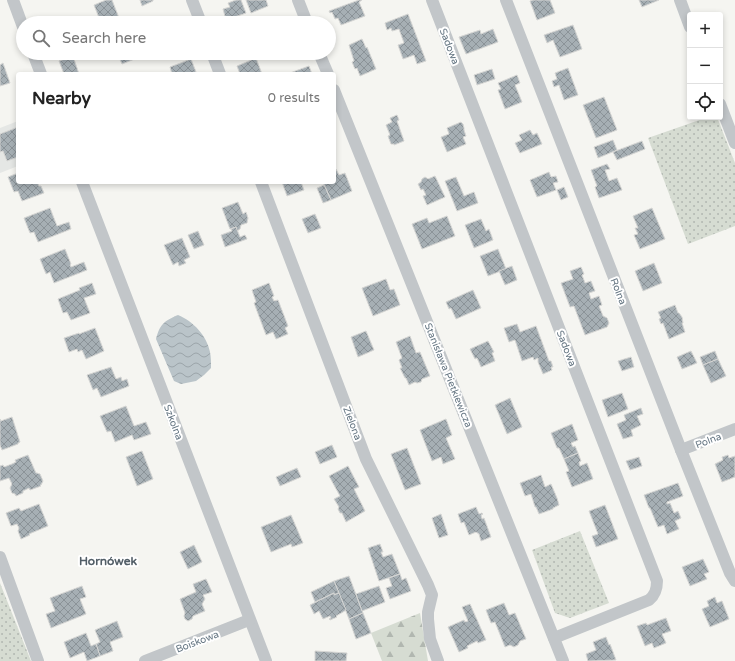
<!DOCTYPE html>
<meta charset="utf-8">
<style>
:root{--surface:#fff;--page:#f2f2f2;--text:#222;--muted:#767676;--line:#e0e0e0}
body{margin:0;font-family:"Varela Round",sans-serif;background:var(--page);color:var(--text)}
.controls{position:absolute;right:12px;top:12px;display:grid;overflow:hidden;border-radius:4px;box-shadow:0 2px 6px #0003}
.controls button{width:36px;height:36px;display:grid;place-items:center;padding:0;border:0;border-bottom:1px solid var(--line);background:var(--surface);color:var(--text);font:20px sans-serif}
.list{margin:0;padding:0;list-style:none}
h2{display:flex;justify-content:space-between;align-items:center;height:52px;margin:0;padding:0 16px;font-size:17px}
h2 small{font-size:13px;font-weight:400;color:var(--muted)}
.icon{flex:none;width:22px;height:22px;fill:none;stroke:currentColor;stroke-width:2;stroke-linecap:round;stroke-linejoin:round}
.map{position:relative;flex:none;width:735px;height:661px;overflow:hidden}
.search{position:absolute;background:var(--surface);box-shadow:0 2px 6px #0003;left:16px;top:16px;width:320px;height:44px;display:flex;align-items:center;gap:10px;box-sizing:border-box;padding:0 14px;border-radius:22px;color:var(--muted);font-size:15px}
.panel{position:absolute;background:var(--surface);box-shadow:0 2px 6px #0003;left:16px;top:72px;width:320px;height:112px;border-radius:4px}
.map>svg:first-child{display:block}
</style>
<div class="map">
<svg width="735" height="661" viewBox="0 0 735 661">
<defs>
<pattern id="grass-dots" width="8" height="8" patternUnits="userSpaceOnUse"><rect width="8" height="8" fill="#d6dcd2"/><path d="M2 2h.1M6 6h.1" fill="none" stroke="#b1b7b0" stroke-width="1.8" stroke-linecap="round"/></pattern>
<pattern id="forest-firs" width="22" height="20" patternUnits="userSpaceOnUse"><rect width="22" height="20" fill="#d6dcd2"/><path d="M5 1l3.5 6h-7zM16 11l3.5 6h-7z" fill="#b1b7b0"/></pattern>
<pattern id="water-waves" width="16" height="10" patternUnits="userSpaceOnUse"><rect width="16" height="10" fill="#bac4c9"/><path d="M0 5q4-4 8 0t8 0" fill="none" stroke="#9ba4a9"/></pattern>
<pattern id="building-cross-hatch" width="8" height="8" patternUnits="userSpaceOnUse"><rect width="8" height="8" fill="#a6afb4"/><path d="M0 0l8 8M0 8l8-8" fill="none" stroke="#8b9398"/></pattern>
</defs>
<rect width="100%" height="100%" fill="#f5f5f1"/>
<polygon fill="#e5e7e5" points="18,121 18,166 0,173 0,128"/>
<g fill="url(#grass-dots)">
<polygon points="708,117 717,117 735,163 735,226 688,244 648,138"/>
<polygon points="580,531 609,603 570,618 555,613 532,550"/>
<polygon points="0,583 31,661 0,661"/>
</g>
<polygon fill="url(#forest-firs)" points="420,613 428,661 382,661 371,633"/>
<path fill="url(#water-waves)" d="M 178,315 C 193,321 207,336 210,352 C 211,357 211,363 211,368 L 204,375 L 196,381 L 181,384 L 174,381 L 156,339 C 160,324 164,321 178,315 Z"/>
<g fill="url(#building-cross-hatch)" stroke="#d6d6d4">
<polygon points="106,0 112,0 121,23 101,23 94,5"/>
<polygon points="140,0 153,0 153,1 142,6"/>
<polygon points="236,0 241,0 246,13 226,20 223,9 230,7 228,3"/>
<polygon points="246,0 266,0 268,6 251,13"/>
<polygon points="359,0 362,0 359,2 365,16 341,25 338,18 335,19 332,12 330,13 329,11"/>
<polygon points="533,0 550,0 555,13 537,20 530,1"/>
<polygon points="639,0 659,0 642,7"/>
<polygon points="408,14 426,61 417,64 414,55 403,59 398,45 404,43 399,29 392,31 391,28 387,30 385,23"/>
<polygon points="573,25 582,49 560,57 553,40 547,43 544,35"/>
<polygon points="493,29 498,42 466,54 459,37 480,30 481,34"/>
<polygon points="362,39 366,48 367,47 376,69 360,76 357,68 355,69 352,62 354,61 349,45"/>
<polygon points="117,53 135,53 137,58 122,64"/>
<polygon points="73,56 79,74 64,74 59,61"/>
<polygon points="256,58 262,74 240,74 237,66"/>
<polygon points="191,59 196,72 192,73 193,74 172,74 170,67"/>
<polygon points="3,63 10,83 0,86 0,65"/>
<polygon points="309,66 312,74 290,74 290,73"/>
<polygon points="568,68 578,95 564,100 559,85 554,87 552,81 557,79 555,73"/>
<polygon points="492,69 495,79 477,85 474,75"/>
<polygon points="517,75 520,83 515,85 522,102 505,109 498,90 501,89 498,83"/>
<polygon points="604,97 617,130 596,138 583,105"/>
<polygon points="397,115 399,120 397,121 404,141 394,145 394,144 391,144 388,136 390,135 386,125 392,122 390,118"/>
<polygon points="461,122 463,124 464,128 464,130 466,136 463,137 466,144 447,152 441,137 449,134 447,128"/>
<polygon points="18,127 18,157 7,161 3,151 0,152 0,134"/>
<polygon points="530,130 533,135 537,133 542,144 520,153 515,143 522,140 519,135"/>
<polygon points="613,140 617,150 598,158 594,147"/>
<polygon points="642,141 645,149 617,160 613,152"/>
<polygon points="607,164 610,169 605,170 609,181 617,178 622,190 599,198 595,187 597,186 591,170"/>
<polygon points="336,169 339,175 345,173 352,191 331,200 323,182 334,182 334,170"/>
<polygon points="549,172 551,177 556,176 558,182 553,183 556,190 537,197 530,180"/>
<polygon points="18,173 18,182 40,182 40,183 38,184 39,186 41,186 44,193 22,201 18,191 14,192 8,177"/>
<polygon points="435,176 445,197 427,205 423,196 426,195 423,189 421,190 418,184 421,182 422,179 425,177 428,179"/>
<polygon points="456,177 464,196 474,192 478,203 457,211 445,181"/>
<polygon points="282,182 301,182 304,190 287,196"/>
<polygon points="324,185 331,200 323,203 317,188"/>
<polygon points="564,187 568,197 561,200 557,190"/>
<polygon points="238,202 243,214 246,212 248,218 247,223 241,225 240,229 237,231 236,227 230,229 222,208"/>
<polygon points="50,208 57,226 69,222 71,229 38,242 34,232 30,233 24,218"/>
<polygon points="652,208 665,239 640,249 634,235 638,234 635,228 638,228 633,216"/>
<polygon points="315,214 321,228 308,233 302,219"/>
<polygon points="447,216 455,236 422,249 412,224 427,218 429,223"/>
<polygon points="481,219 486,231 489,229 493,240 474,248 465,225"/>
<polygon points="236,227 240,237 245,235 247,239 225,247 221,235 232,231 231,229"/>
<polygon points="198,231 204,245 194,249 188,235"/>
<polygon points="182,238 190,257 184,260 186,263 179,266 178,262 173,265 164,245"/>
<polygon points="65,249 71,264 70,265 71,267 84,262 87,270 54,283 50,272 46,274 40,259"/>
<polygon points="498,249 506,269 488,276 480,256"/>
<polygon points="654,263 662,283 643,291 635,271"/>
<polygon points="512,266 517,280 505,285 499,271"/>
<polygon points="581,267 584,274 582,275 585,283 591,281 595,291 589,293 591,299 599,296 602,305 599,306 603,316 607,318 609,323 607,327 585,335 574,306 570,307 561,283 573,279 570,271"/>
<polygon points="386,279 390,290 394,289 400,305 373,316 362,288"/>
<polygon points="92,283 96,294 84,298 90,313 71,320 67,312 63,313 58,299 80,290 79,288"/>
<polygon points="269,283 274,296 272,297 274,301 278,300 288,326 285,328 288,334 276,339 273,332 266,335 254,303 256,302 252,290"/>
<polygon points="473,290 481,308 456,319 451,308 449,309 446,302"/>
<polygon points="675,305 678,313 679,313 682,317 683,323 682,323 685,332 669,339 663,323 661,324 659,319 661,318 658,312"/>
<polygon points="517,324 520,332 536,326 549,361 551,361 553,367 551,367 552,370 543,374 538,362 538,358 534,360 533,357 522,361 515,340 509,342 504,328"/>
<polygon points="95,328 104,351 86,359 82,350 78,352 77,349 69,352 64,338 79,333 79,334"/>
<polygon points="366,331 374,350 358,357 351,337"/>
<polygon points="410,336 416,353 420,352 430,376 422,379 421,382 417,383 415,382 409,385 406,378 405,378 400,368 402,368 399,360 402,358 396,342"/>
<polygon points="488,341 494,352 492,353 495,361 481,367 477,358 475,359 470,349"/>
<polygon points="691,351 697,363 682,369 677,357"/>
<polygon points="715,351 718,359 703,365 700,357"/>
<polygon points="631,357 634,367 622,371 618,361"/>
<polygon points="718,359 726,376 711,383 703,365"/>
<polygon points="111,367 116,379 121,377 122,381 127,379 129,386 101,397 97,388 93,390 87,375"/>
<polygon points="622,393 628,409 608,417 602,400"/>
<polygon points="510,398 522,427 507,434 495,405"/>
<polygon points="126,406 134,426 146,422 151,434 134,440 132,435 115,442 111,431 107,432 100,416"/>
<polygon points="641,408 643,414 637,416 641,425 631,430 633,436 623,439 617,424 626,420 624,415"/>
<polygon points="12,417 20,442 18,443 18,444 2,450 0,445 0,419 1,421"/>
<polygon points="446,419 452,435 446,438 455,459 443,464 441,457 432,461 420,430"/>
<polygon points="572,424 578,440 571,443 573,447 575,446 578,453 564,459 559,448 557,448 551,433"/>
<polygon points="332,445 337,457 320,464 315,452"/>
<polygon points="407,448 421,484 405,490 391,454"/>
<polygon points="142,451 153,479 137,486 126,457"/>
<polygon points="578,453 581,461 579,462 580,466 587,463 593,479 572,487 566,472 569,471 564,459"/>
<polygon points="28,455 36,473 37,473 40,474 43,481 41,485 40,485 41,486 30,490 29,488 23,491 23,493 16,496 15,494 12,493 10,488 12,484 9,478 0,481 0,466 3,465 4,467 12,464 16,462 15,460"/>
<polygon points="728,455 729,458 735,456 735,477 722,482 715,464 723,460 722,457"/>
<polygon points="639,457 642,466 630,470 626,461"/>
<polygon points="348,466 359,487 354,489 365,511 346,522 342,513 340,513 338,509 339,507 334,499 340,496 329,476"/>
<polygon points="297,468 301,477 280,486 276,477"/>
<polygon points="541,475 545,487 551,484 557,498 559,505 553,508 553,509 539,514 536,507 535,507 531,494 525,496 520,483"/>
<polygon points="678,483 683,496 667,502 667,504 670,503 674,513 678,511 681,518 675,521 679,529 667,534 664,525 658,527 650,508 649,508 644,495"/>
<polygon points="39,504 48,526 29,534 30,535 21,539 18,531 19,528 17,524 11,526 6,513 19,508 21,511"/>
<polygon points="605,505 618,539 596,547 592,536 598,534 589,511"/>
<polygon points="476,507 479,514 482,513 483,514 481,515 482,519 484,518 491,537 481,541 479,534 476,532 469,535 464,522 461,523 458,514"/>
<polygon points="441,514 448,535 439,538 432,518"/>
<polygon points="291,515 303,543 292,547 291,544 271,552 261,527"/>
<polygon points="380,544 383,552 381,552 383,557 392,554 400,574 379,581 368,548"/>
<polygon points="194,545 202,562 188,569 180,552"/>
<polygon points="703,559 709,572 704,574 707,579 690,586 682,567"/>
<polygon points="400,574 402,580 406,578 411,591 390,599 386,588 392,586 389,578"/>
<polygon points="349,576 363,613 349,619 334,581"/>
<polygon points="206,579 212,592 203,595 205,599 202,604 205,611 193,616 192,619 188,621 185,619 184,616 185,613 180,599 196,592 193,584"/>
<polygon points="334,581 339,593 334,595 334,593 315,602 311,592"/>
<polygon points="82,586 86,597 80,599 86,614 51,628 46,614 55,611 50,598"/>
<polygon points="379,586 385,602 362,611 356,594"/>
<polygon points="334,593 334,595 339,593 346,610 343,612 336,616 337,617 330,620 329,619 331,618 330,616 323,619 319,611 314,614 310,605"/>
<polygon points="715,597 717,603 722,601 729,619 710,627 702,609 709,606 707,601"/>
<polygon points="504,603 509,615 515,613 526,639 520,641 518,645 514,647 510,645 505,647 495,622 491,623 486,610"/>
<polygon points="470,604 486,640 478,643 477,641 467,646 468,648 459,652 448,627 464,620 465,622 468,621 462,607"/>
<polygon points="363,613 371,633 356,639 349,619"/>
<polygon points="666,618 671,631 662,634 666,643 654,648 652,643 645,646 637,626 646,623 647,625"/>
<polygon points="117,621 123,637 110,642 113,651 100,656 96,644 100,642 95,630"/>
<polygon points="86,633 91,646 96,644 100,656 87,661 84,652 70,658 64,642"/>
<polygon points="606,637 609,645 610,644 616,660 588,661 586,654 596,650 593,642"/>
<polygon points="315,651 347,653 346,661 315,661"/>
</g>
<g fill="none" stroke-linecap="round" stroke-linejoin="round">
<g stroke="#c2c6c9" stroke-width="12">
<polyline points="13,0 23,27"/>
<polyline points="192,0 201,23"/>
<polyline points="298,0 307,23"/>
<path d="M 432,0 L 657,581 C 657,590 655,595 649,600 L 554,638"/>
<polyline points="506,0 681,450 730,573 735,581"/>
<polyline points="680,0 690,27"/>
<polyline points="33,53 41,74"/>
<polyline points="212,53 220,74"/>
<polyline points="319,53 328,74"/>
<polyline points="334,90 563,661"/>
<polyline points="720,104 735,143"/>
<polyline points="82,182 266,661"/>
<polyline points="261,182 366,459 428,585 432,595 428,612 428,619 430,639 438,661"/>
<polyline points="681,450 735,429"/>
<polyline points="0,557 38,661"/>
<polyline points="145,661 249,620"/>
</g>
</g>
<g text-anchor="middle" stroke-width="4" stroke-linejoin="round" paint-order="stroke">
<g font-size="10" fill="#647582" stroke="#fff">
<text transform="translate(450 46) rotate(69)" y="4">Sadowa</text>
<text transform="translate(619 291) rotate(69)" y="4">Rolna</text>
<text transform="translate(567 348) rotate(69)" y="4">Sadowa</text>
<text transform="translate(449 375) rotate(68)" y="4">Stanisława Pietkiewicza</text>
<text transform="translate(174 422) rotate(69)" y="4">Szkolna</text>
<text transform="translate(353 423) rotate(69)" y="4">Zielona</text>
<text transform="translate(708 440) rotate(-21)" y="4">Polna</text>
<text transform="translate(197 641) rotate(-21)" y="4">Boiskowa</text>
</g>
<g font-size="12" font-weight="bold" fill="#525e67" stroke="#fff">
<text x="108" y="565">Hornówek</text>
</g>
</g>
</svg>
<div class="controls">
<button>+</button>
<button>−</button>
<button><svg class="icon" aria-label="locate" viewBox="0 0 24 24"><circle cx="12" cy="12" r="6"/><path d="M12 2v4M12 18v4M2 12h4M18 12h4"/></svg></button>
</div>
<div class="search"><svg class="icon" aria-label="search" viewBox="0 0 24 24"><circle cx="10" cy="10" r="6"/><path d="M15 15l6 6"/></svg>Search here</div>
<section class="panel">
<h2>Nearby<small>0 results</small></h2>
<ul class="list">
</ul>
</section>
</div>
